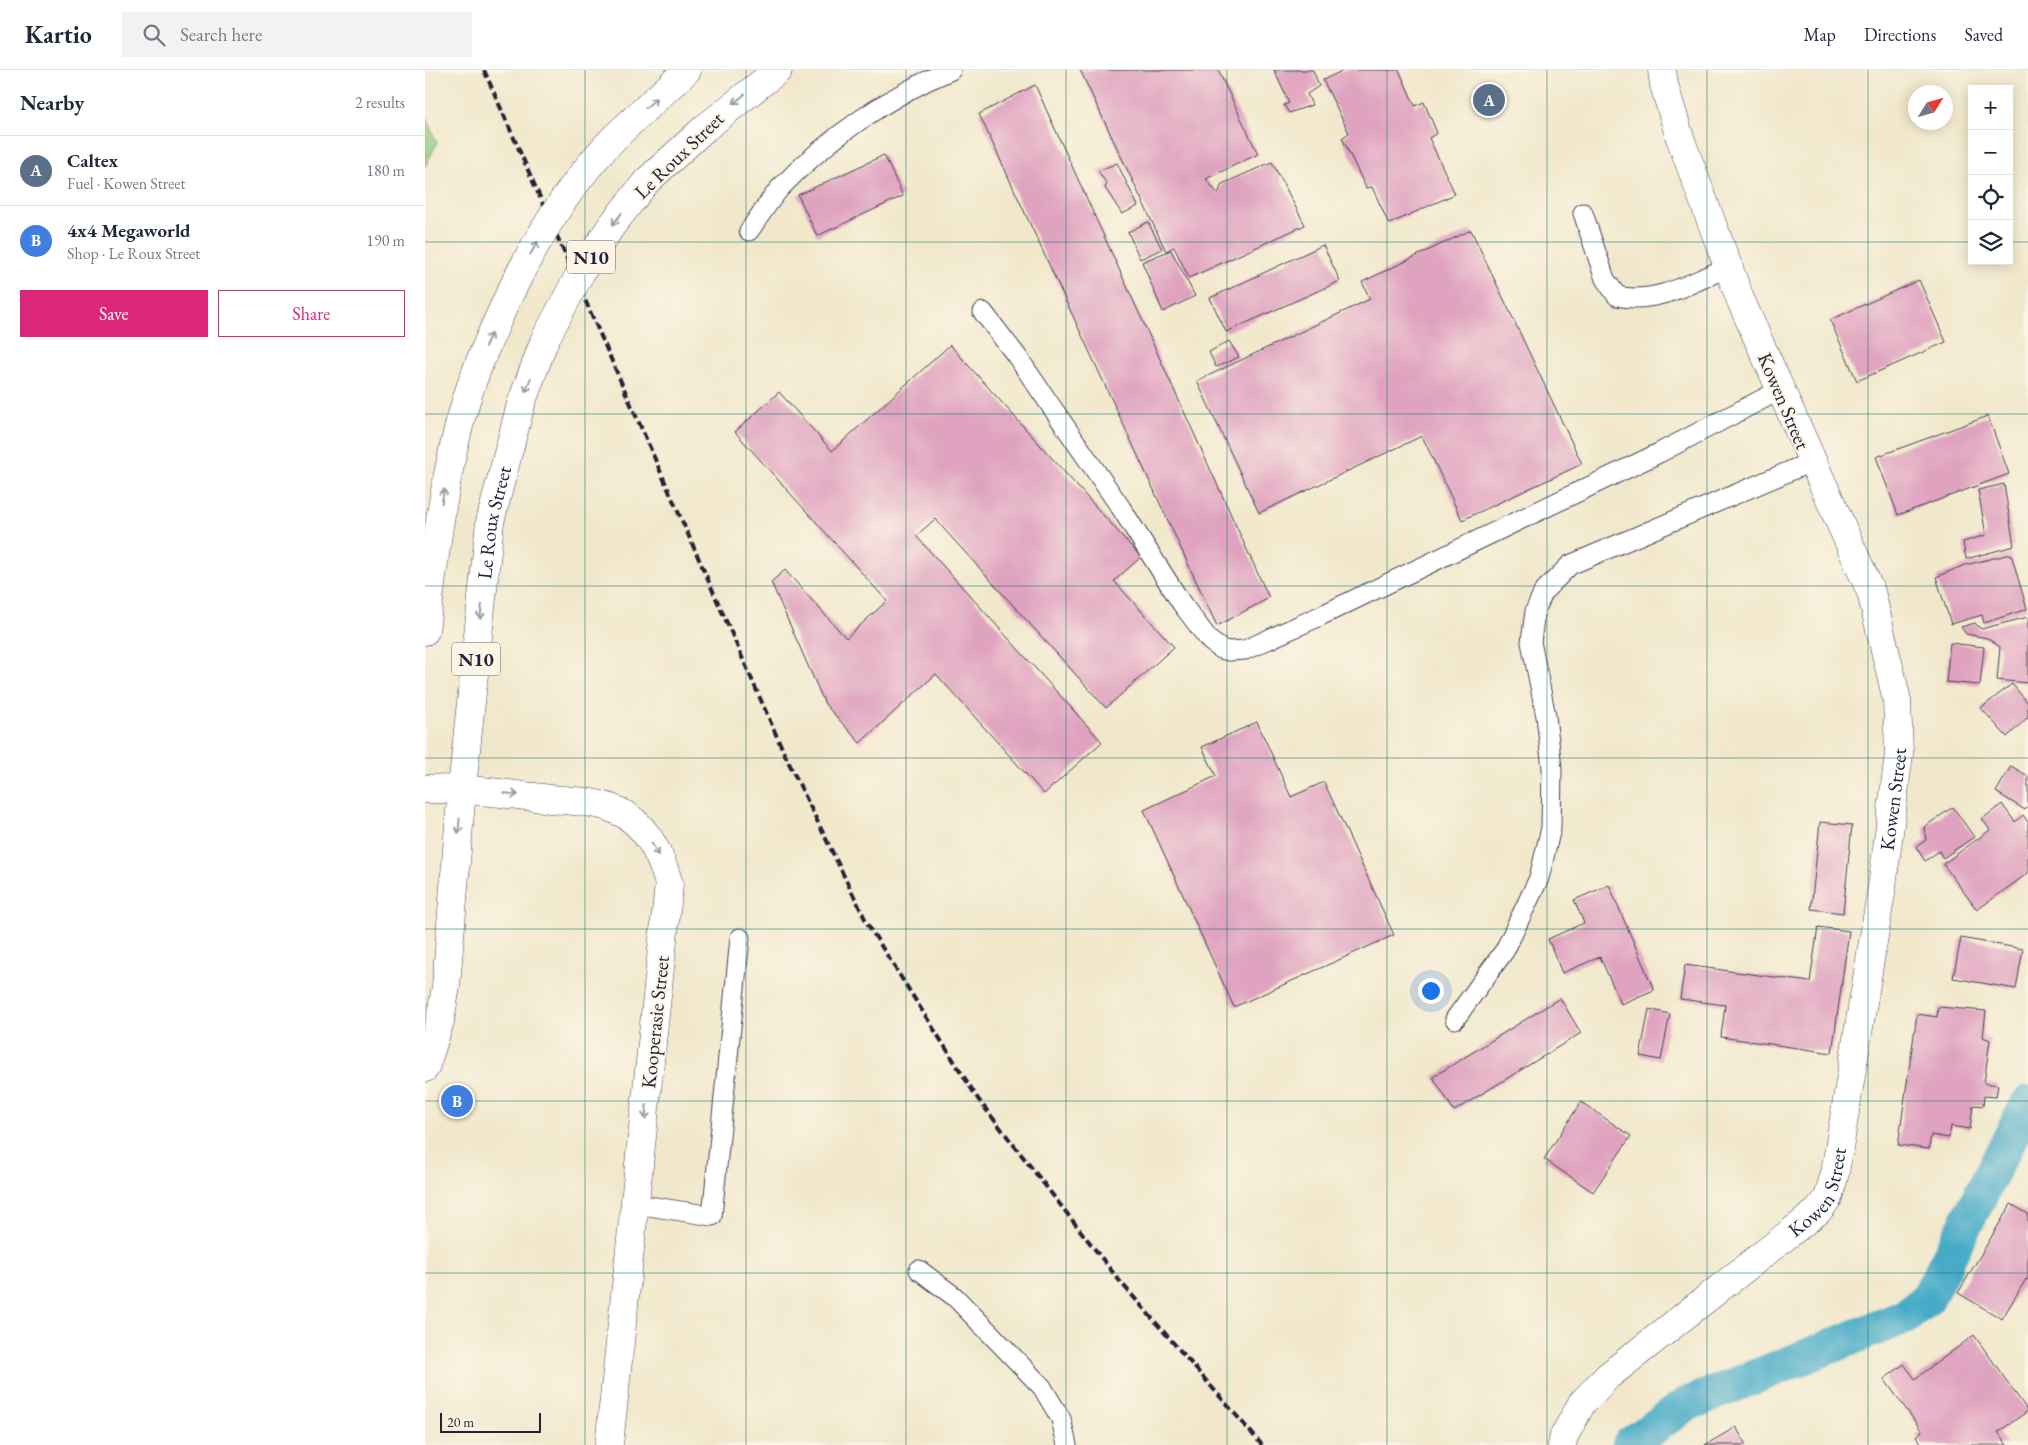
<!DOCTYPE html>
<meta charset="utf-8">
<style>
:root{--surface:#fff;--page:#f2f2f3;--text:#1f2937;--muted:#747a83;--line:#e0e1e3;--accent:#db2777}
body{margin:0;font-family:"EB Garamond",serif;background:var(--page);color:var(--text)}
.controls{position:absolute;right:15px;top:15px;display:grid;overflow:hidden;border-radius:0px;box-shadow:0 2px 12px #0003}
.controls button{width:45px;height:45px;display:grid;place-items:center;padding:0;border:0;border-bottom:1px solid var(--line);background:var(--surface);color:var(--text);font:25px sans-serif}
.compass{position:absolute;left:1483px;top:15px;width:45px;height:45px;border-radius:50%;background:var(--surface);box-shadow:0 2px 12px #0003;rotate:53deg}
.scale{position:absolute;left:15px;bottom:12px;width:101px;box-sizing:border-box;padding-left:5px;border:2px solid #22223b;border-top:0;font-size:14px;line-height:18px;white-space:nowrap;color:#22223b;-webkit-text-stroke:4px #fcf5e5;paint-order:stroke}
.you{position:absolute;left:1005px;top:920px;width:18px;height:18px;margin:-12px;border:4px solid #fff;border-radius:50%;background:#1a73e8;box-shadow:0 0 0 8px #1a73e833}
.badge{display:grid;place-items:center;width:32px;height:32px;border-radius:50%;background:var(--accent);color:#fff;font-size:16px;font-weight:700}
.pin{position:absolute;translate:-50% -50%;border:2px solid #fff;box-shadow:0 1px 5px #0006}
.list{margin:0;padding:0;list-style:none}
h2{display:flex;justify-content:space-between;align-items:center;height:65px;margin:0;padding:0 20px;font-size:21px}
h2 small{font-size:16px;font-weight:400;color:var(--muted)}
.list li{display:grid;grid-template-columns:32px 1fr auto;gap:15px;align-items:center;box-sizing:border-box;height:70px;padding:0 20px;border-top:1px solid var(--line)}
.list b{display:block;font-size:19px;white-space:nowrap}
.list p{margin:0;font-size:16px;white-space:nowrap;color:var(--muted)}
.list em{font-size:16px;font-style:normal;color:var(--muted)}
.actions{display:flex;gap:10px;padding:15px 20px}
.actions a{flex:1;padding:11px 0;border:1px solid var(--accent);border-radius:0px;text-align:center;font-size:18px;color:var(--accent)}
.actions .main{background:var(--accent);color:#fff}
.icon{flex:none;width:28px;height:28px;fill:none;stroke:currentColor;stroke-width:2;stroke-linecap:round;stroke-linejoin:round}
.map{position:relative;flex:none;width:1603px;height:1375px;overflow:hidden}
header{display:flex;align-items:center;gap:30px;box-sizing:border-box;height:70px;padding:0 25px;background:var(--surface);border-bottom:1px solid var(--line)}
header strong{font-size:24px}
nav{display:flex;gap:28px;margin-inline-start:auto;font-size:18px}
.search{width:350px;height:45px;background:var(--page);display:flex;align-items:center;gap:12px;box-sizing:border-box;padding:0 18px;border-radius:0px;color:var(--muted);font-size:19px}
main{display:flex}
aside{flex:1;background:var(--surface)}
.map>svg:first-child{display:block}
</style>
<header>
<strong>Kartio</strong>
<div class="search"><svg class="icon" aria-label="search" viewBox="0 0 24 24"><circle cx="10" cy="10" r="6"/><path d="M15 15l6 6"/></svg>Search here</div>
<nav><a>Map</a><a>Directions</a><a>Saved</a></nav>
</header>
<main>
<aside>
<h2>Nearby<small>2 results</small></h2>
<ul class="list">
<li><span class="badge" style="background:#5c6f8a">A</span><div><b>Caltex</b><p>Fuel · Kowen Street</p></div><em>180 m</em></li>
<li><span class="badge" style="background:#3f7fe0">B</span><div><b>4x4 Megaworld</b><p>Shop · Le Roux Street</p></div><em>190 m</em></li>
</ul>
<div class="actions"><a class="main">Save</a><a>Share</a></div>
</aside>
<div class="map">
<svg width="1603" height="1375" viewBox="0 0 1603 1375">
<rect width="100%" height="100%" fill="#fcf5e5"/>
<filter id="ink" filterUnits="userSpaceOnUse"><feTurbulence type="fractalNoise" baseFrequency=".02" numOctaves="2"/><feDisplacementMap in="SourceGraphic" scale="10" xChannelSelector="R" yChannelSelector="G"/><feConvolveMatrix kernelMatrix="1 2 1 2 8 2 1 2 1" color-interpolation-filters="sRGB"/></filter>
<filter id="wash" filterUnits="userSpaceOnUse"><feTurbulence type="fractalNoise" baseFrequency=".0096" numOctaves="4" result="noise"/><feDisplacementMap in="SourceGraphic" scale="20" xChannelSelector="R" yChannelSelector="G"/><feGaussianBlur stdDeviation="1.12" result="paint"/><feColorMatrix in="noise" values="0 0 0 0 0 0 0 0 0 0 0 0 0 0 0 0 0 1.4 0 .05"/><feComposite in="paint" operator="in"/></filter>
<g filter="url(#wash)">
<rect width="100%" height="100%" fill="#f1e8cc"/>
<polygon fill="#97cd7e" stroke="#5c785c" points="0,46 12,73 0,97"/>
<g fill="none" stroke-linecap="round" stroke-linejoin="round">
<polyline stroke="#47abc7" stroke-width="35" points="1204,1375 1260,1335 1479,1247 1502,1229 1603,1033"/>
</g>
<g id="blocks">
<g fill="#dfa2bf">
<polygon points="655,0 793,0 833,84 781,109 793,124 797,114 847,92 880,155 764,208 749,177 741,181"/>
<polygon points="849,0 888,0 894,16 882,24 887,35 864,43 859,35 864,33"/>
<polygon points="919,0 974,0 990,36 999,32 1012,63 1004,68 1030,124 964,154 947,117 941,118 917,68 924,63 898,10"/>
<polygon points="610,15 844,528 792,556 554,44"/>
<polygon points="459,85 478,126 392,166 373,125"/>
<polygon points="692,93 713,136 697,144 680,118 682,114 673,101"/>
<polygon points="723,152 737,179 715,189 703,162"/>
<polygon points="1046,160 1157,394 1037,450 997,366 834,443 772,311 945,229 937,212"/>
<polygon points="898,175 915,211 801,262 785,228"/>
<polygon points="746,180 770,226 738,242 717,192"/>
<polygon points="1494,210 1521,272 1432,311 1405,250"/>
<polygon points="804,271 814,287 791,297 784,282"/>
<polygon points="525,275 716,487 689,511 749,577 681,638 510,449 491,466 677,672 619,724 511,604 435,673 400,634 346,512 360,500 421,568 462,531 310,362 354,322 407,381"/>
<polygon points="1563,346 1584,404 1473,445 1451,387"/>
<polygon points="1579,414 1589,476 1541,489 1538,472 1561,465 1553,420"/>
<polygon points="1586,484 1602,539 1559,553 1557,545 1526,554 1511,507 1540,495"/>
<polygon points="1603,547 1603,613 1572,610 1575,577 1562,568 1541,564 1536,557 1550,553 1556,559"/>
<polygon points="1525,573 1559,577 1555,615 1521,612"/>
<polygon points="1587,614 1603,633 1603,647 1582,667 1556,638"/>
<polygon points="832,652 866,727 899,712 969,865 809,937 719,740 791,706 777,677"/>
<polygon points="1586,696 1603,706 1603,736 1600,740 1571,722"/>
<polygon points="1577,734 1590,752 1598,745 1603,752 1603,803 1552,840 1518,794 1565,760 1557,749"/>
<polygon points="1528,737 1549,767 1518,788 1514,781 1500,791 1491,777 1501,770 1499,757"/>
<polygon points="1395,752 1427,755 1418,843 1386,839"/>
<polygon points="1184,815 1229,920 1196,934 1175,887 1137,903 1123,869 1159,853 1149,830"/>
<polygon points="1393,857 1424,861 1407,983 1296,967 1300,935 1255,929 1260,895 1385,912"/>
<polygon points="1536,868 1598,879 1591,919 1528,908"/>
<polygon points="1135,928 1156,963 1029,1041 1008,1007"/>
<polygon points="1513,937 1561,941 1558,967 1565,970 1559,1013 1573,1015 1571,1027 1559,1026 1558,1036 1548,1035 1545,1059 1526,1056 1524,1068 1506,1065 1504,1079 1473,1075 1492,944 1512,947"/>
<polygon points="1224,939 1245,944 1236,990 1215,986"/>
<polygon points="1156,1032 1206,1066 1168,1122 1119,1089"/>
<polygon points="1586,1134 1603,1144 1603,1210 1601,1209 1577,1249 1533,1223"/>
<polygon points="1549,1265 1603,1341 1573,1362 1582,1375 1498,1375 1491,1366 1497,1361 1459,1309 1479,1294 1490,1309"/>
<polygon points="1311,1357 1321,1375 1280,1375"/>
</g>
</g>
</g>
<g filter="url(#ink)">
<use href="#blocks" fill-opacity="0" stroke="#414051" stroke-width="1"/>
<g fill="none" stroke-linecap="round" stroke-linejoin="round">
<defs>
<g id="lane">
<path d="M 1158,143 L 1180,209 L 1192,226 C 1231,235 1268,212 1303,197"/>
<path d="M 324,161 C 334,147 344,131 355,118 C 402,69 463,26 526,0"/>
<polyline points="558,242 591,285 696,438 757,534 785,571 796,579 804,581 820,580 895,546 1234,383 1355,320"/>
<polyline points="1030,949 1080,880 1114,808 1126,758 1127,698 1121,646 1106,572 1110,541 1119,521 1145,495 1386,392"/>
<polyline points="211,1134 287,1146 315,868"/>
<polyline points="494,1200 530,1227 617,1317 636,1349 642,1375"/>
</g>
<g id="street">
<path d="M 0,719 C 42,718 84,724 126,729 C 147,731 173,731 193,741 C 222,754 236,786 244,814 L 184,1375"/>
<path id="s1" d="M 1137,1375 L 1139,1366 L 1157,1333 L 1183,1306 L 1393,1141 L 1403,1128 L 1410,1103 L 1457,817 L 1474,684 L 1472,630 L 1446,522 L 1316,231 L 1255,68 L 1239,15 L 1237,0"/>
</g>
<g id="highway">
<polyline points="191,66 262,0"/>
<polyline points="222,111 280,58 353,0"/>
<path d="M 0,561 C 10,485 18,408 40,334 C 52,294 69,258 86,221"/>
<path id="s2" d="M 0,998 L 15,951 L 21,916 L 37,718 L 65,452 L 96,334 L 120,269"/>
</g>
</defs>
<use href="#lane" stroke="#414051" stroke-width="21"/>
<use href="#street" stroke="#414051" stroke-width="29"/>
<use href="#highway" stroke="#414051" stroke-width="29"/>
<use href="#lane" stroke="#fff" stroke-width="19"/>
<use href="#street" stroke="#fff" stroke-width="28"/>
<use href="#highway" stroke="#fff" stroke-width="28"/>
<polyline stroke="#22223b" stroke-width="4" stroke-dasharray="8 4" stroke-linecap="butt" points="59,0 360,685 443,855 553,1029 693,1209 837,1375"/>
<defs>
<g id="highway-bridge">
<path d="M 86,221 C 113,166 147,110 191,66"/>
<polyline points="120,269 156,202 187,155 222,111"/>
</g>
</defs>
<use href="#highway-bridge" stroke="#414051" stroke-width="29" stroke-linecap="butt"/>
<use href="#highway-bridge" stroke="#fff" stroke-width="28"/>
</g>
<defs><path id="oneway-shaft" d="M-6 0H5M1.5-3L5.5 0L1.5 3" fill="none" stroke-width="1.6" stroke-linecap="round" stroke-linejoin="round" transform="scale(1.25)"/></defs>
<g stroke="#9c9ca7">
<use href="#oneway-shaft" transform="translate(314 29) rotate(141)"/>
<use href="#oneway-shaft" transform="translate(226 33) rotate(-43)"/>
<use href="#oneway-shaft" transform="translate(192 149) rotate(128)"/>
<use href="#oneway-shaft" transform="translate(109 178) rotate(-60)"/>
<use href="#oneway-shaft" transform="translate(63 270) rotate(-65)"/>
<use href="#oneway-shaft" transform="translate(103 315) rotate(111)"/>
<use href="#oneway-shaft" transform="translate(18 426) rotate(-79)"/>
<use href="#oneway-shaft" transform="translate(56 542) rotate(96)"/>
<use href="#oneway-shaft" transform="translate(86 724) rotate(7)"/>
<use href="#oneway-shaft" transform="translate(34 756) rotate(95)"/>
<use href="#oneway-shaft" transform="translate(230 779) rotate(59)"/>
<use href="#oneway-shaft" transform="translate(221 1042) rotate(96)"/>
</g>
</g>
<path fill="none" stroke="#0f766e" stroke-width="1" stroke-opacity="0.55" d="M 160,0 L 160,1375M 321,0 L 321,1375M 481,0 L 481,1375M 641,0 L 641,1375M 802,0 L 802,1375M 962,0 L 962,1375M 1122,0 L 1122,1375M 1282,0 L 1282,1375M 1443,0 L 1443,1375M 0,172 L 1547,172M 1584,172 L 1603,172M 0,344 L 1603,344M 0,516 L 1603,516M 0,688 L 1603,688M 0,859 L 1603,859M 0,1031 L 1603,1031M 0,1203 L 1603,1203"/>
<g text-anchor="middle" stroke-width="4" stroke-linejoin="round" paint-order="stroke">
<g fill="#fcf5e5" stroke="#63616e" stroke-width="1">
<rect x="142" y="170.5" width="48" height="33" rx="4"/>
<rect x="27" y="572.5" width="48" height="33" rx="4"/>
</g>
<g font-size="19" font-weight="bold" fill="#22223b">
<text x="166" y="194">N10</text>
<text x="51" y="596">N10</text>
</g>
<g font-size="20" fill="#22223b" stroke="#fcf5e5">
<text transform="translate(254 85) rotate(-44)" y="7">Le Roux Street</text>
<text transform="translate(1359 331) rotate(67)" y="7">Kowen Street</text>
<text dy="7" stroke="none"><textPath href="#s2" startOffset="551">Le Roux Street</textPath></text>
<text dy="7" stroke="none"><textPath href="#s1" startOffset="772">Kowen Street</textPath></text>
<text transform="translate(230 952) rotate(-84)" y="7">Kooperasie Street</text>
<text dy="7" stroke="none"><textPath href="#s1" startOffset="368">Kowen Street</textPath></text>
</g>
</g>
</svg>
<div class="controls">
<button>+</button>
<button>−</button>
<button><svg class="icon" aria-label="locate" viewBox="0 0 24 24"><circle cx="12" cy="12" r="6"/><path d="M12 2v4M12 18v4M2 12h4M18 12h4"/></svg></button>
<button><svg class="icon" aria-label="layers" viewBox="0 0 24 24"><path d="M12 4l9 5-9 5-9-5zM3 14l9 5 9-5"/></svg></button>
</div>
<svg class="compass" viewBox="-18 -18 36 36"><path d="M0-13l5 13h-10z" fill="#e53935"/><path d="M0 13l5-13h-10z" fill="#747a83"/></svg>
<div class="scale">20 m</div>
<div class="you"></div>
<div class="pin badge" style="left:1064px;top:30px;background:#5c6f8a">A</div>
<div class="pin badge" style="left:32px;top:1031px;background:#3f7fe0">B</div>
</div>
</main>
